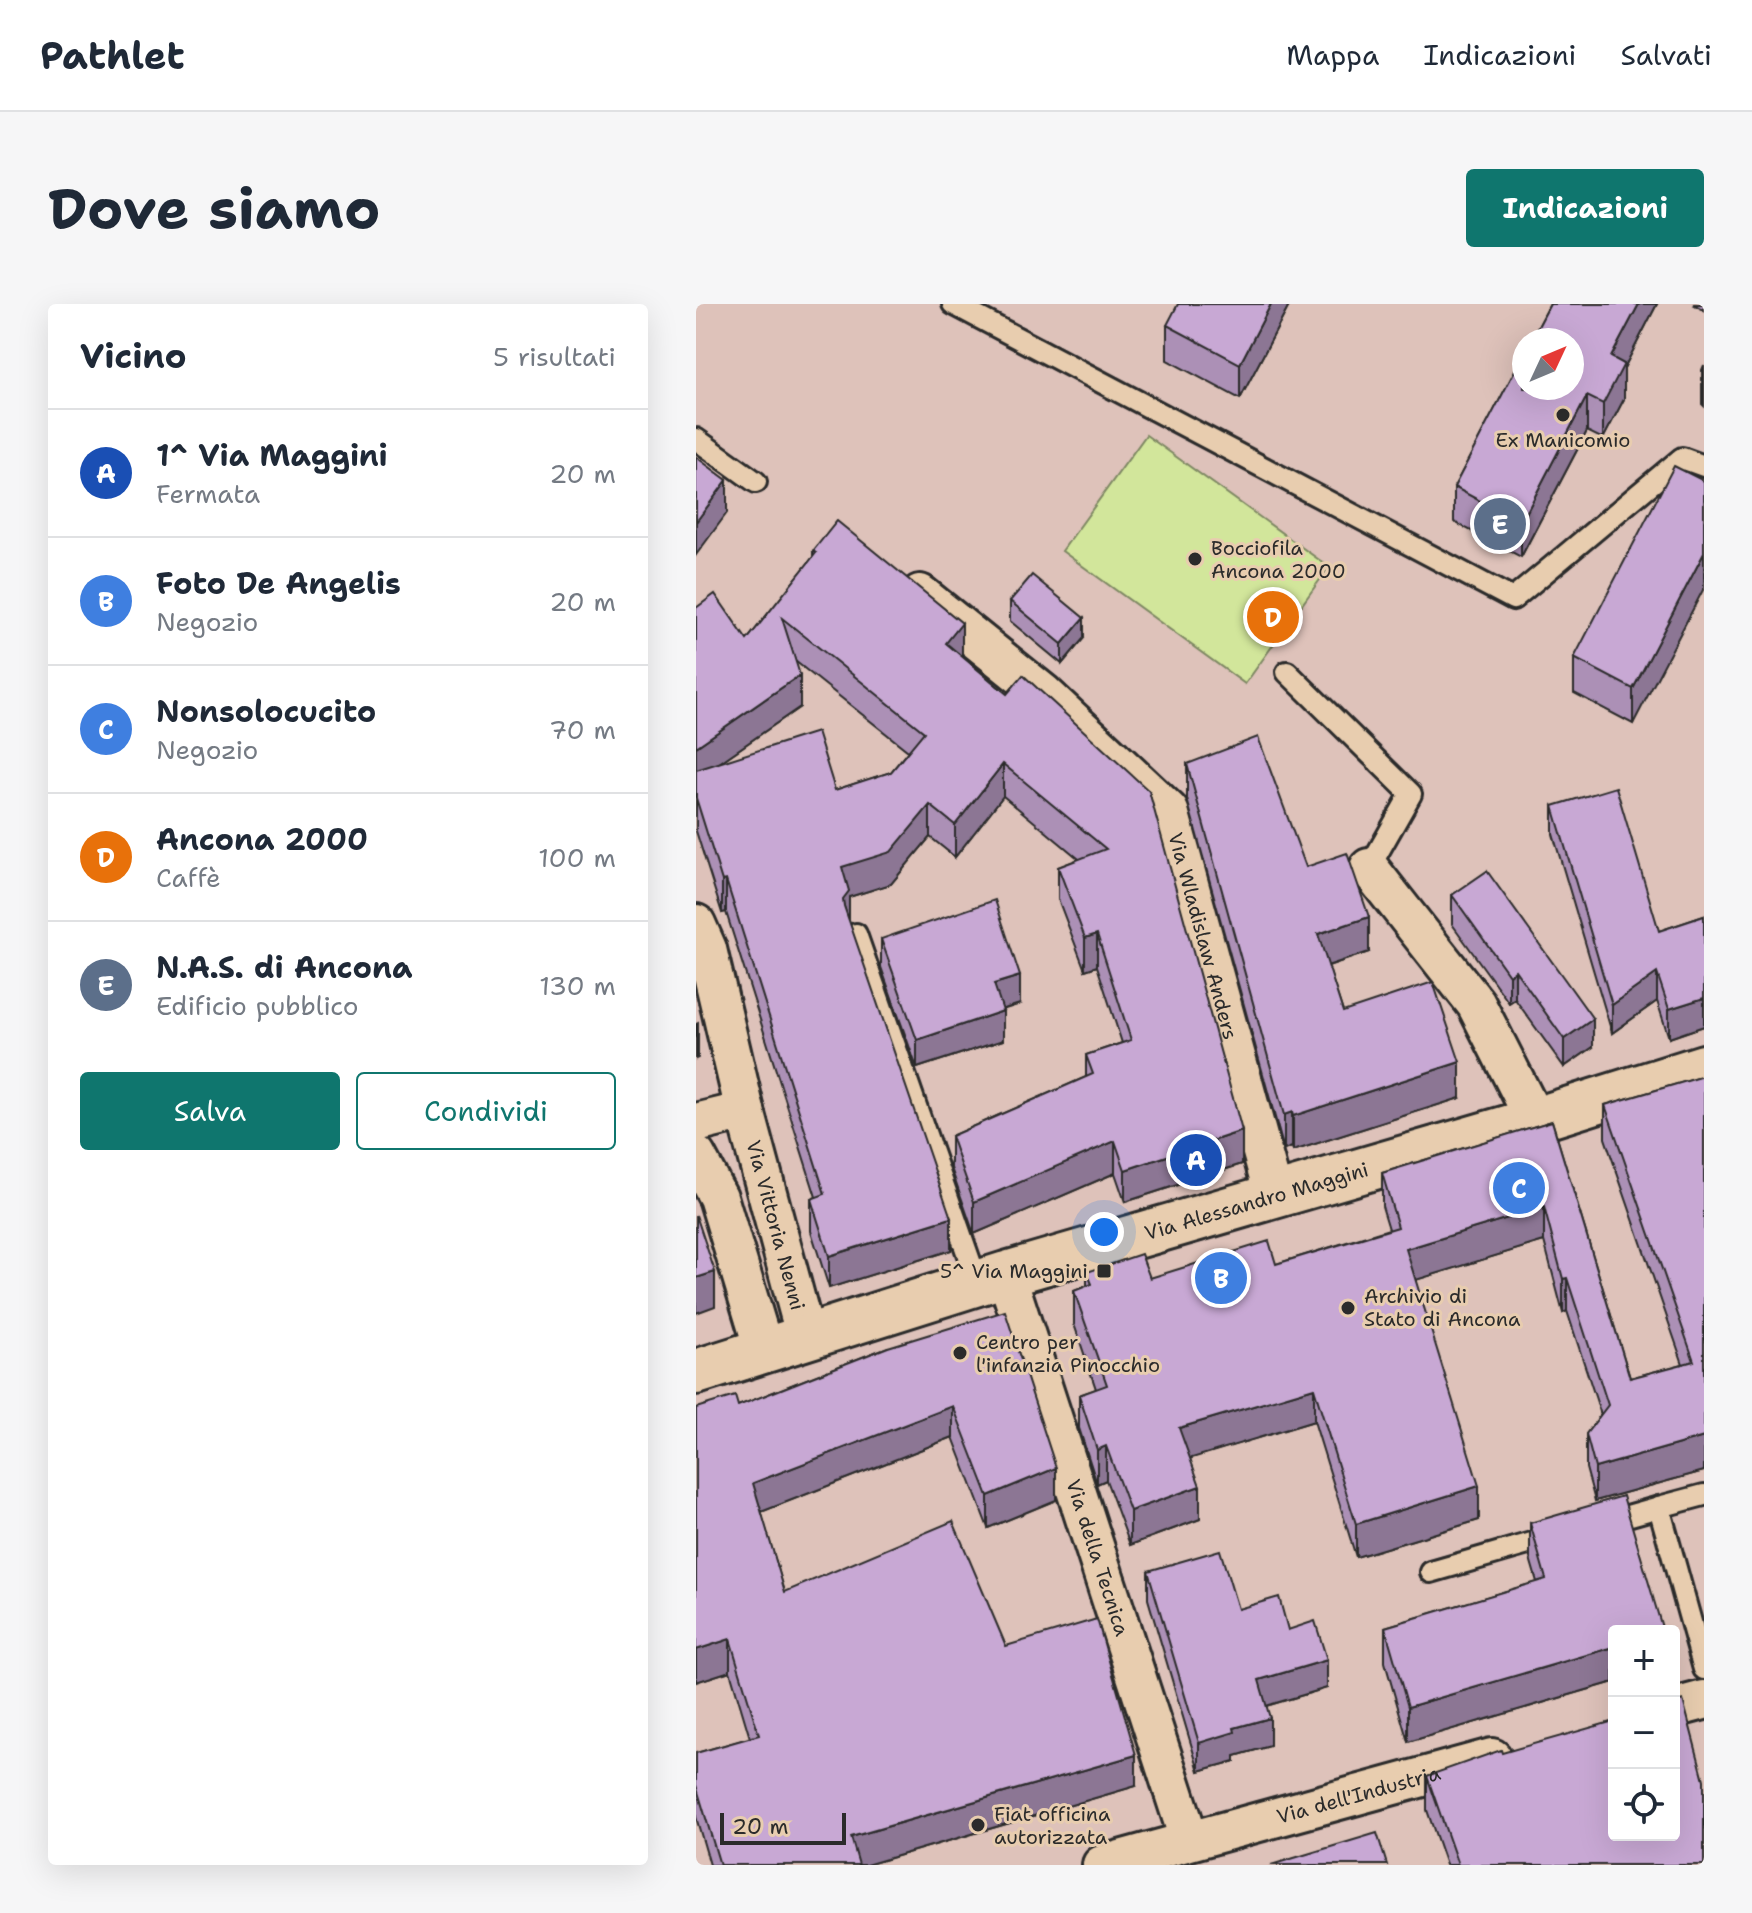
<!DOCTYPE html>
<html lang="it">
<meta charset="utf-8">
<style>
:root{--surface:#fff;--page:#f6f6f7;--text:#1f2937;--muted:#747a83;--line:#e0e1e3;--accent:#0f766e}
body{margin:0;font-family:"Shantell Sans",sans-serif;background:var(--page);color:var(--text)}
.controls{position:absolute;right:24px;bottom:24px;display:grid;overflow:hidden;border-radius:8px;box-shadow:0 8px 32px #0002}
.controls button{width:72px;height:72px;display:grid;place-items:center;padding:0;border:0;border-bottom:2px solid var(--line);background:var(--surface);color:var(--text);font:40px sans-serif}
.compass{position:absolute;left:816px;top:24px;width:72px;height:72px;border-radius:50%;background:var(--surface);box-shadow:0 8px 32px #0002;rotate:46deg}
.scale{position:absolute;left:24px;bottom:20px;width:126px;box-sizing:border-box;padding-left:8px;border:4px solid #2b2b2b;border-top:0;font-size:22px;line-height:28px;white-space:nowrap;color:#2b2b2b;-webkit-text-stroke:6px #e8cdaf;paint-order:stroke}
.you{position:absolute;left:408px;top:928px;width:28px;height:28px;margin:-20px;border:6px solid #fff;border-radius:50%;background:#1a73e8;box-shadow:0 0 0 12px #1a73e833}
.badge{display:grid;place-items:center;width:52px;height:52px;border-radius:50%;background:var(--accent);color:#fff;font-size:26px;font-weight:700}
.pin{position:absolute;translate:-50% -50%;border:4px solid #fff;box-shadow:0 2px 8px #0006}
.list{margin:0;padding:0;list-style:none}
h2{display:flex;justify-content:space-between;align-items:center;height:104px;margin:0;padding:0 32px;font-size:34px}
h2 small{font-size:26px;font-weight:400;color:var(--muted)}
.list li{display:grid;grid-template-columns:52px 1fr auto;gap:24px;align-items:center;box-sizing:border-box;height:128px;padding:0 32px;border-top:2px solid var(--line)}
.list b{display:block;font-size:30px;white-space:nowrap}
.list p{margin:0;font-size:26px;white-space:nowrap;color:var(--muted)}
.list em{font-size:26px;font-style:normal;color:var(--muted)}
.actions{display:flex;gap:16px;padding:24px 32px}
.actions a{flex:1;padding:18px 0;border:2px solid var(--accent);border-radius:8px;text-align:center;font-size:28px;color:var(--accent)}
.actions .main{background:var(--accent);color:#fff}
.icon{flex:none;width:44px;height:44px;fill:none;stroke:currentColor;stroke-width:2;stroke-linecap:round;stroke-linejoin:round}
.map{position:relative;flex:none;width:1008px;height:1561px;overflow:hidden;border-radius:8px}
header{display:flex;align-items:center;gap:48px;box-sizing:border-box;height:112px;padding:0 40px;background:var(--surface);border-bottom:2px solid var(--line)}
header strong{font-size:38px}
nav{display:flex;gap:44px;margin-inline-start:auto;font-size:28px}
.intro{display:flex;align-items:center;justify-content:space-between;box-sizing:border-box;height:192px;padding:0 48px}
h1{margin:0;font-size:56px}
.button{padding:20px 36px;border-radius:8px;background:var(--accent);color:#fff;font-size:28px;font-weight:700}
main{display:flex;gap:48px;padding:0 48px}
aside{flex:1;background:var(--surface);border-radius:8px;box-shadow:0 8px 32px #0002}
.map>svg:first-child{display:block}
</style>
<header>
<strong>Pathlet</strong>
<nav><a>Mappa</a><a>Indicazioni</a><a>Salvati</a></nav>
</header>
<div class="intro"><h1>Dove siamo</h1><a class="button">Indicazioni</a></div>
<main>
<aside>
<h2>Vicino<small>5 risultati</small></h2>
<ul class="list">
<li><span class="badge" style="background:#1a4fb4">A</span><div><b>1^ Via Maggini</b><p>Fermata</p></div><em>20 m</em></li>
<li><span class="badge" style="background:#3f7fe0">B</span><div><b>Foto De Angelis</b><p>Negozio</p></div><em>20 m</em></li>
<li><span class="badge" style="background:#3f7fe0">C</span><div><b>Nonsolocucito</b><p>Negozio</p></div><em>70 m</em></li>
<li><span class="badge" style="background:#e8710a">D</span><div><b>Ancona 2000</b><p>Caffè</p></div><em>100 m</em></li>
<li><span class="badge" style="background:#5c6f8a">E</span><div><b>N.A.S. di Ancona</b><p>Edificio pubblico</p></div><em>130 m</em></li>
</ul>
<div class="actions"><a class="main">Salva</a><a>Condividi</a></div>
</aside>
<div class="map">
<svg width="1008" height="1561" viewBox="0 0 1008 1561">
<rect width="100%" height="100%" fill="#dec2ba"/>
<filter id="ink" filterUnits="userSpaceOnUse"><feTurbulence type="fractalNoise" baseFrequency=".0125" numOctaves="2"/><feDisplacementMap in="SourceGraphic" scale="16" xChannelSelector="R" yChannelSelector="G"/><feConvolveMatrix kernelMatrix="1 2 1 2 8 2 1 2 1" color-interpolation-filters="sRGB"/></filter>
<g filter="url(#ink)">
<polygon fill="#d2e69b" stroke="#7e8863" stroke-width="2" points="450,131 633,263 549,380 366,247"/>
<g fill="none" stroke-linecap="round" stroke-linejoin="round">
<defs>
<g id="service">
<polyline points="257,0 817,295 986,154 1008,162"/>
<polyline points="0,135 60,178"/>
<polyline points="591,368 715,490 673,564"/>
<polyline points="160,630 282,980"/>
<polyline points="1008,1191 963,1203 1008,1365"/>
<polyline points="910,1218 963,1203"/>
<polyline points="735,1268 860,1232"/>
</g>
<g id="minor">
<path id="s1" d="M 224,290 L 348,390 L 473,507 L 578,892"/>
<polyline points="673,564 780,700 839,816"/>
<path id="s2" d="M 0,620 L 11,645 L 49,807 L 110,1034"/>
<polyline points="0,819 49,807"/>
<polyline points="0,852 22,893 68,1046"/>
<path id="s3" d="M 310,970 L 493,1535"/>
<polyline points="978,1404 1008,1396"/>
<path id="s4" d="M 406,1561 L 796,1454"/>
</g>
<g id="secondary">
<path id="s5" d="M 0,1068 L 310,970 L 839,816 L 1008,763"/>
</g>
</defs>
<use href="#service" stroke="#2b2b2b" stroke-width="26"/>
<use href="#minor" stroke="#2b2b2b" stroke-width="44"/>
<use href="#secondary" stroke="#2b2b2b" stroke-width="50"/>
<use href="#service" stroke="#e8cdaf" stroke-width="20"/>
<use href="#minor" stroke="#e8cdaf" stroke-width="38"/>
<use href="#secondary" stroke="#e8cdaf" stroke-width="44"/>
</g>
<g fill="#ac90b6" stroke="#2b2b2b" stroke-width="2" fill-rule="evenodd">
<polygon points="594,0 544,95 471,56 471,21"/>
<polygon points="854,0 961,0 928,64 928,95 907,135 891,127 825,253 758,218 758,183"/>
<polygon points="997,0 1008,0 1008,6"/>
<polygon points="1008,61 1008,102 1006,100 1006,66"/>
<polygon points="1008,177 937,420 878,389 878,354"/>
<path d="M 117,247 L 266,352 L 311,390 L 453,487 L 546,860 L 429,898 L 419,869 L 278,930 L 255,864 L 255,832 L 390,773 L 390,751 L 426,739 L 401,662 L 389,666 L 362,595 L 362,563 L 383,555 L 307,492 L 259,553 L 234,533 L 195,580 L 153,593 L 153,617 L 255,946 L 133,984 L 115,927 L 115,895 L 120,893 L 30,608 L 26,609 L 0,527 L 0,304 L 51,336 L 117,253 ZM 99,357 L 212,447 L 195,468 L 139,486 L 24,458 L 104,403 Z"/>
<polygon points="314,297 388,334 366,360 314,317"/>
<polygon points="491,460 610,563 673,648 632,662 647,708 764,794 597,847 596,843 588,846 491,495"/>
<polygon points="857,502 963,627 1008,612 1008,722 973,734 961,697 916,729 857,530"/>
<polygon points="756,591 897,743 868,763 819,695 813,699 756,620"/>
<polygon points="185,635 324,700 306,706 307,736 221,764 185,663"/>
<polygon points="1008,772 1008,1167 899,1197 890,1164 890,1130 905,1111 871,1007 867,1009 848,937 719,976 783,1216 660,1253 618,1117 494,1154 504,1215 434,1241 410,1176 401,1180 383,1124 383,1091 400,1085 378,1020 378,987 391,982 391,968 454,974 580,960 693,925 686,902 686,869 856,817 934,1074 987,1060 909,834 909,801"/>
<polygon points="192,1043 360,1196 292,1224 257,1133 65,1208 89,1288 310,1342 440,1482 170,1561 14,1561 0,1513 0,1449 54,1434 34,1367 0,1378 0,1104 42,1102"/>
<polygon points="834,1219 918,1327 918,1378 712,1438 689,1358 689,1323 841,1278 834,1254"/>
<polygon points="452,1267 592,1326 631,1384 570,1402 574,1442 539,1452 539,1457 503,1467 452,1295"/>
<polygon points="806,1449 1008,1561 750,1561 731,1506 731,1472"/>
</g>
<g fill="#8c7694" stroke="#2b2b2b" stroke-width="2">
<polygon points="575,0 594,0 544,95 544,60"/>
<polygon points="943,0 961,0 928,64 928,95 907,135 907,100 915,53"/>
<polygon points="891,92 891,127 825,253 825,219"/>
<polygon points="31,176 31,209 0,251 0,218"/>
<polygon points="1008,249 1008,284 937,420 937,385"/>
<polygon points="388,314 388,334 366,360 366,340"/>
<polygon points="266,319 266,352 250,371 250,339"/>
<polygon points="104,371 104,403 0,475 0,443"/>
<polygon points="307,460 307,492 259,553 259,521"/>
<polygon points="234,501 234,533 195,580 153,593 153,619 146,596 146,563"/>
<polygon points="30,576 30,608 26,609 26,577"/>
<polygon points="673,613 673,648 622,665 622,630"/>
<polygon points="401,630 401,662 389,666 389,634"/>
<polygon points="819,666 819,695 813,699 813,671"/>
<polygon points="961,669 961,697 916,729 916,701"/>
<polygon points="324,672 324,700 298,708 298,680"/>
<polygon points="1008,694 1008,722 973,734 973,705"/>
<polygon points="307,707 307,736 221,764 221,736"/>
<polygon points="897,715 897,743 868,763 868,735"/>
<polygon points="2,719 2,754 0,755 0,720"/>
<polygon points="764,758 764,794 597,847 597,812"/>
<polygon points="596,808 596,843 588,846 588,811"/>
<polygon points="546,827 546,860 429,898 429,866"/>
<polygon points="419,837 419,869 278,930 278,898"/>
<polygon points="848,903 848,937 710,979 710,945"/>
<polygon points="255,914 255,946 133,984 133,952"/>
<polygon points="19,968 19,1002 0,1009 0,974"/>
<polygon points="871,974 871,1007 867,1009 867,975"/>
<polygon points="618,1084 618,1117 483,1158 483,1124"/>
<polygon points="257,1102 257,1133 57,1211 57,1179"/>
<polygon points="1008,1133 1008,1167 899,1197 899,1164"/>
<polygon points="410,1142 410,1176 401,1180 401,1146"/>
<polygon points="360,1164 360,1196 292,1224 292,1192"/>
<polygon points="504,1182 504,1215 434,1241 434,1207"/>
<polygon points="783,1182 783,1216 660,1253 660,1220"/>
<polygon points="34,1335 34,1367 0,1378 0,1346"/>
<polygon points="918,1343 918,1378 712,1438 712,1403"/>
<polygon points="631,1356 631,1384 563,1404 563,1376"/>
<polygon points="574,1414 574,1442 539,1452 539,1457 503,1467 503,1439 538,1424"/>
<polygon points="440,1451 440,1482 170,1561 155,1561 155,1533"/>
</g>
<g fill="#c8a8d4" stroke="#2b2b2b" stroke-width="2">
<polygon points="482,0 575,0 544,60 471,21"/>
<polygon points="854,0 943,0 915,53 928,60 907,100 891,92 825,219 758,183 828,49 828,84 876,84 876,36 835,36"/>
<polygon points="0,153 31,176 0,218"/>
<polygon points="978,162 1008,177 1008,249 937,385 878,354"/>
<polygon points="141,217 266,319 250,339 311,390 327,371 453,487 546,827 429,866 419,837 278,898 255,832 397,770 390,751 435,736 401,630 389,634 362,563 410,545 307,460 259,521 234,501 195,548 146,563 153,587 147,595 148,602 255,914 133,952 115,895 129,890 30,576 26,577 0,494 0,466 121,428 139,486 195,468 228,428 86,314 104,371 0,443 0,304 19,290 51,336 120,249 117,247"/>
<polygon points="336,271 388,314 366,340 314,297"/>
<polygon points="562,433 610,563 651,549 673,613 622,630 647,708 737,678 764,758 597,812 596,808 588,811 491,460"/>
<polygon points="920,483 963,627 1008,612 1008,694 973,705 961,669 916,701 857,502"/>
<polygon points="791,567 897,715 868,735 819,666 813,671 756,591"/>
<polygon points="299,596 324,672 298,680 307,707 221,736 185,635"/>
<polygon points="1008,772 1008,1133 899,1164 890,1130 912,1101 871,974 867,975 848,903 710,945 783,1182 660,1220 618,1084 483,1124 504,1182 434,1207 410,1142 401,1146 383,1091 411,1081 378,987 396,980 391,968 445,950 454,974 573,937 580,960 702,923 686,869 856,817 934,1074 998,1057 909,801"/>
<polygon points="0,911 19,968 0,974"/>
<polygon points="309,1007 360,1164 292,1192 257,1102 57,1179 89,1288 257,1217 310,1342 401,1315 440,1451 155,1533 163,1561 24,1561 0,1481 0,1449 63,1431 34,1335 0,1346 0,1104 39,1092 42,1102 192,1043"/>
<polygon points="927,1192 967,1327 918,1327 918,1343 712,1403 689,1323 850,1275 834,1219"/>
<polygon points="524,1246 542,1305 583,1293 592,1326 619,1317 631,1356 563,1376 574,1414 538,1424 539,1428 503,1439 452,1267"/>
<polygon points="987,1396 1008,1476 1008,1561 762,1561 731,1472 805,1446 806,1449 918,1417 918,1531 978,1531 978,1399"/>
<polygon points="681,1529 691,1561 575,1561"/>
</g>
</g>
<g fill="#2b2b2b" stroke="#e8cdaf" stroke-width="3">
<circle cx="867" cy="111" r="8"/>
<circle cx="499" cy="255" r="8"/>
<rect x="400" y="959" width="16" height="16" rx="4"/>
<circle cx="652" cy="1004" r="8"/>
<circle cx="264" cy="1049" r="8"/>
<circle cx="282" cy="1521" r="8"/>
</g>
<g text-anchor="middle" stroke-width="6" stroke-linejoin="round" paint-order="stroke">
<g font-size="20" fill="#2b2b2b" stroke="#e8cdaf" text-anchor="start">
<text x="867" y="143" text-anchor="middle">Ex Manicomio</text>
<text x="515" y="251">Bocciofila<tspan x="515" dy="23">Ancona 2000</tspan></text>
<text x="392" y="974" text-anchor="end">5^ Via Maggini</text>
<text x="668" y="999">Archivio di<tspan x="668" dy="23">Stato di Ancona</tspan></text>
<text x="280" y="1045">Centro per<tspan x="280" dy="23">l'infanzia Pinocchio</tspan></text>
<text x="298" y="1517">Fiat officina<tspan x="298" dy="23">autorizzata</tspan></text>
</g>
<g font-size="20" fill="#2b2b2b" stroke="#e8cdaf">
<text dy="7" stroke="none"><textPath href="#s1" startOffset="460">Via Wladislaw Anders</textPath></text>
<text dy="7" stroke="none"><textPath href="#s5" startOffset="586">Via Alessandro Maggini</textPath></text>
<text dy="7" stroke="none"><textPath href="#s2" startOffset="312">Via Vittoria Nenni</textPath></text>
<text dy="7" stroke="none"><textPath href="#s3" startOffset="298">Via della Tecnica</textPath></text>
<text dy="7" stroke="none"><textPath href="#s4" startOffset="266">Via dell'Industria</textPath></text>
</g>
</g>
</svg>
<div class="controls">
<button>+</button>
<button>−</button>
<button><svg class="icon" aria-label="locate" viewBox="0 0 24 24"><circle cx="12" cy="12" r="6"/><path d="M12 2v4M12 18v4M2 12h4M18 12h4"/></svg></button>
</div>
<svg class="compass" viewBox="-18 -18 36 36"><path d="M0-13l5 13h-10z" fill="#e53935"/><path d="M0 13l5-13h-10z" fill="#747a83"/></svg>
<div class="scale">20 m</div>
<div class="you"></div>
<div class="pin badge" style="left:500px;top:856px;background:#1a4fb4">A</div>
<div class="pin badge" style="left:525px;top:974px;background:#3f7fe0">B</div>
<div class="pin badge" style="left:823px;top:884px;background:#3f7fe0">C</div>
<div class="pin badge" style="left:577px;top:313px;background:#e8710a">D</div>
<div class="pin badge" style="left:804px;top:220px;background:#5c6f8a">E</div>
</div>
</main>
